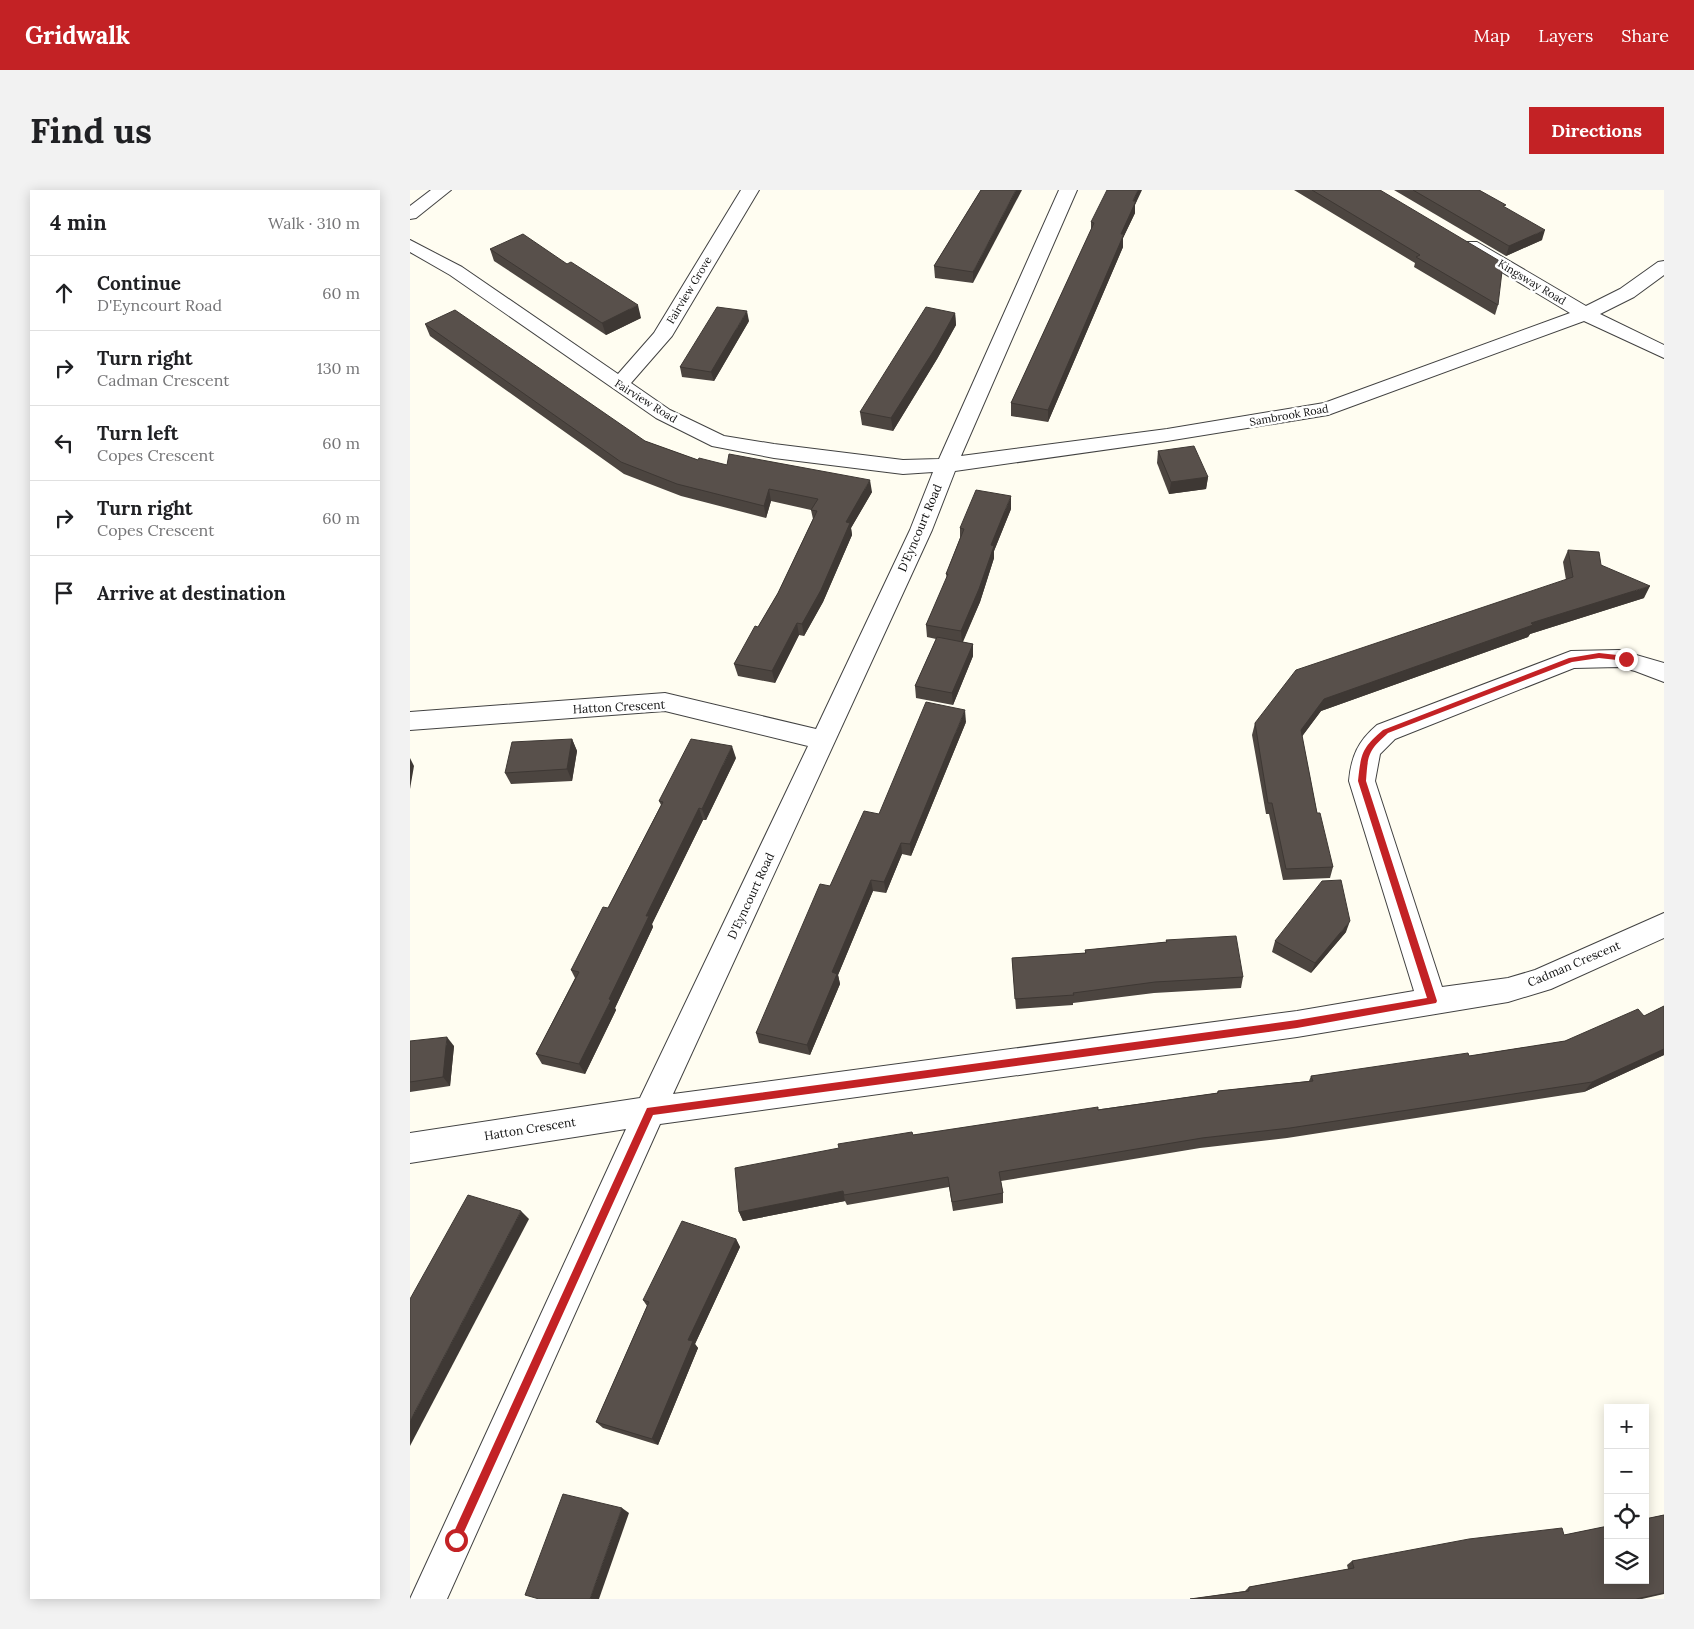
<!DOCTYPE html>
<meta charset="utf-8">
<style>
:root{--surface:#fff;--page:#f2f2f2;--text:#202124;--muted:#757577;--line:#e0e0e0;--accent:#c32225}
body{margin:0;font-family:Lora,serif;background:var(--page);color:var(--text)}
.controls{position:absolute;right:15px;bottom:15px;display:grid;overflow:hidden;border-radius:0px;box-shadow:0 2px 12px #0003}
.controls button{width:45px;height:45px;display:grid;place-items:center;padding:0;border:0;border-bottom:1px solid var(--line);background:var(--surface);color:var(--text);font:25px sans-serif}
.stop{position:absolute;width:15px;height:15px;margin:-11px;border:4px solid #c32225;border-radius:50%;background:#fff}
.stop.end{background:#c32225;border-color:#fff;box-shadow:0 1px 5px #0008}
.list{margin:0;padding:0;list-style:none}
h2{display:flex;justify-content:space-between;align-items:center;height:65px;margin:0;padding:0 20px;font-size:21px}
h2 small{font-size:16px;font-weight:400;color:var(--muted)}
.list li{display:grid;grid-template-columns:32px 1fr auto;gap:15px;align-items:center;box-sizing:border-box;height:75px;padding:0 20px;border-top:1px solid var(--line)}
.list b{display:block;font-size:19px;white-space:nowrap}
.list p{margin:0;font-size:16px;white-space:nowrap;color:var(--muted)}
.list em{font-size:16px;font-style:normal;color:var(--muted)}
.icon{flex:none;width:28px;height:28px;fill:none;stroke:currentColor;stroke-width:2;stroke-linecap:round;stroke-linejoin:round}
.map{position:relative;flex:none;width:1254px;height:1409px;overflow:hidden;border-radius:0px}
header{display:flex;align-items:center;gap:30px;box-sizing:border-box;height:70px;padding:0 25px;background:var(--accent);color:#fff}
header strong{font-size:24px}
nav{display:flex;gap:28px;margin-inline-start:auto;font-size:18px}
.intro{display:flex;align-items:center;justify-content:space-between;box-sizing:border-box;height:120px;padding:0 30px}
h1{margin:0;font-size:35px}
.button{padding:12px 22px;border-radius:0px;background:var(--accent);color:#fff;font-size:18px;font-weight:700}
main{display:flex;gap:30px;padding:0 30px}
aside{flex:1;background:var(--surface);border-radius:0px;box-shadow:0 2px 12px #0003}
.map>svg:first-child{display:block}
</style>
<header>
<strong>Gridwalk</strong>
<nav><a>Map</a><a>Layers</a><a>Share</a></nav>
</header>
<div class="intro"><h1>Find us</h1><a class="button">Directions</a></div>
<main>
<aside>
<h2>4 min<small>Walk · 310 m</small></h2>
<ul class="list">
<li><svg class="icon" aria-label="ahead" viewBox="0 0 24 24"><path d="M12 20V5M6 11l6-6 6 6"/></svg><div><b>Continue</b><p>D'Eyncourt Road</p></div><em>60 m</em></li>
<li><svg class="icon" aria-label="right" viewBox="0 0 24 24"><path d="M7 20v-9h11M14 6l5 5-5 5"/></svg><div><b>Turn right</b><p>Cadman Crescent</p></div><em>130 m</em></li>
<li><svg class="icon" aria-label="left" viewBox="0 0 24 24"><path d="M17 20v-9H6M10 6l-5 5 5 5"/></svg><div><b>Turn left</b><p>Copes Crescent</p></div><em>60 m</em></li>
<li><svg class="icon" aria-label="right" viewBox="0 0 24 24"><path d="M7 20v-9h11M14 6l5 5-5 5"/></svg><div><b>Turn right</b><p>Copes Crescent</p></div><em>60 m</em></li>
<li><svg class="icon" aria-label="arrive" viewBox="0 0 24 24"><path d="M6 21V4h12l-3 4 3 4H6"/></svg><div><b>Arrive at destination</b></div></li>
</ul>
</aside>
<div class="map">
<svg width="1254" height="1409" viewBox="0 0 1254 1409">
<rect width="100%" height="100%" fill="#fffdf1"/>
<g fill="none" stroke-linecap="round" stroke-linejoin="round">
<defs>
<g id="minor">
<polygon points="21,0 41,0 6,28 0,29 0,16"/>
<path d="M 331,0 L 349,0 L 262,146 L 221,193 L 260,220 L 314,246 L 364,254 L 493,270 L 529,269 L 649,0 L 667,0 L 551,266 L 757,239 L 914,213 L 1160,123 L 1055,60 L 1052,56 L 1055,52 L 1067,52 L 1176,116 L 1210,99 L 1248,72 L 1254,71 L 1254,85 L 1224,107 L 1190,124 L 1254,155 L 1254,168 L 1174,131 L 918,225 L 757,251 L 545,281 L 522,340 L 263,904 L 887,821 L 1004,801 L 939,591 C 941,567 948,551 967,535 L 1161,461 L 1209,460 L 1254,473 L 1254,492 L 1225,481 L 1209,477 L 1164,478 L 985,549 L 970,564 L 965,591 L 1032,797 L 1098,788 L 1125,780 L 1254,723 L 1254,748 L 1141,799 L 1098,812 L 887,847 L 250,934 L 37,1409 L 0,1409 L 216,939 L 0,973 L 0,943 L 230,908 L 398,556 L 255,521 L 0,540 L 0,522 L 255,503 L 406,539 L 500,340 L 523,282 L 493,284 L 364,268 L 302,256 L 246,228 L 40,85 L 0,62 L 0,50 L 52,77 L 208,184 L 244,143 Z"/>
</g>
</defs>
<use href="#minor" stroke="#424242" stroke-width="2"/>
<use href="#minor" fill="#fff" fill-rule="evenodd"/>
</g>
<g fill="#4c4540">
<polygon points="571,0 563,93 525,88 524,76"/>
<polygon points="884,0 970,0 1088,115 1085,125 1004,77 1005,73"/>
<polygon points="984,0 1069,0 1095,18 1132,50 1096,66"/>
<polygon points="725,15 725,23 713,48 713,57 638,232 601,226 601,213 681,40 681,32"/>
<polygon points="80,59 157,74 231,128 196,145 84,71"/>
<polygon points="545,123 546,135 527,169 483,241 452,235 450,222"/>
<polygon points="339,131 304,191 272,187 270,177"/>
<polygon points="15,134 235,251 288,270 462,302 441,338 442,345 413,412 394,446 389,445 365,493 328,486 324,474 348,437 368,403 403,329 401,320 361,311 356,328 271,306 214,284 20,146"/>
<polygon points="748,261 798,287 796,299 759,304 747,273"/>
<polygon points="601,319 584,361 584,368 570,412 553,452 563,454 563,466 543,515 506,508 505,496 526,449 517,447 516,435 537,388 536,384 550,348 550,338"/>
<polygon points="1158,360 1191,375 1234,408 1120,444 1118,447 911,521 892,546 907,623 923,677 920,688 873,690 859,624 856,624 842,545 845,533 1156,390 1153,372"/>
<polygon points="556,532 501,666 492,664 476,703 463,701 428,785 430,794 400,865 349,853 346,843 420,696 469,624"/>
<polygon points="162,549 167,561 162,591 101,594 95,583"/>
<polygon points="326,568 296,630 293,630 242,734 243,737 205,818 206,820 175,884 132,874 126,864 165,788 161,780 198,718 251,615 249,611"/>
<polygon points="936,742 901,783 862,762 865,751"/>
<polygon points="756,750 833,787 831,798 744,803 663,813 663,815 606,819 602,768 675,763 675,760 756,752"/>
<polygon points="1254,816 1254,865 1174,902 877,948 790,958 591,991 593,1003 593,1013 543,1021 539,997 437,1015 435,1011 333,1031 329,1022 503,945 807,903 808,901 899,891 901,886 1059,866 1155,851 1234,826"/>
<polygon points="0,851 44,856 40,896 0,902"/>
<polygon points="326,1049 330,1057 285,1154 288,1158 248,1255 193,1238 186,1232 237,1116 233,1110"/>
<polygon points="1254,1325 1254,1404 1232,1409 780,1409 835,1401 839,1397 938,1379 937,1375 942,1371 1154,1345"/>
</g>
<g fill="#3e3834">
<polygon points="606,0 612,0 563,93 563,82"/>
<polygon points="728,0 732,0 725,15 725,23 713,48 713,57 638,232 638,220 711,44 723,11"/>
<polygon points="1135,40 1132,50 1096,66 1099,56"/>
<polygon points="228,115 231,128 196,145 192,133"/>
<polygon points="337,121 339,131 304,191 301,182"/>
<polygon points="545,123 546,135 527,169 483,241 481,228"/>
<polygon points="798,287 796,299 759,304 761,292"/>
<polygon points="460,290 462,302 441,338 442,345 413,412 394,446 392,434 436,332"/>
<polygon points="359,299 361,311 356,328 354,316"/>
<polygon points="601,306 601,319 584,361 584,368 570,412 552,453 551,441 581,355"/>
<polygon points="1240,396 1234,408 1120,444 1118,447 911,521 888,552 891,540 914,509 1121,433"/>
<polygon points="387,433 389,445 365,493 362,481"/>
<polygon points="563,454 563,466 543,515 542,503"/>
<polygon points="555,520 556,532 501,666 500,654"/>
<polygon points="162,549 167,561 162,591 157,579"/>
<polygon points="322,556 326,568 296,630 292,619"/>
<polygon points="0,568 4,576 0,599"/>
<polygon points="289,618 293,630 242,734 243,737 205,818 206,820 175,884 169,874 199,809 236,726"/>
<polygon points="491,653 492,664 476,703 474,692"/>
<polygon points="461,690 463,701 428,785 430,794 400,865 397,855 422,782"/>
<polygon points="940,731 936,742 901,783 905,773"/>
<polygon points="37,847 44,856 40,896 33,887"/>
<polygon points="1254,859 1254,865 1174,902 1182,892"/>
<polygon points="433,1001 435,1011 333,1031 329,1022"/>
<polygon points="111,1021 119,1029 0,1256 0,1231"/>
<polygon points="326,1049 330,1057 285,1154 288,1158 248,1255 242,1249 278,1150"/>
<polygon points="212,1318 219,1323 189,1409 180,1409"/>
</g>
<g fill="#58504b" stroke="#3e3834">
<polygon points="571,0 606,0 563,82 524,76"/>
<polygon points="697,0 728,0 723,11 726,11 711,44 714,44 638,220 601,213 684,33 681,32"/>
<polygon points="902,0 970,0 1093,73 1088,115 1006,67 1010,65"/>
<polygon points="1003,0 1069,0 1096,15 1093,16 1135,40 1099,56"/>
<polygon points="113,44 157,74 161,72 228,115 192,133 80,59"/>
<polygon points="307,117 337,121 301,182 270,177"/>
<polygon points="516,117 545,123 526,157 481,228 450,222"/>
<polygon points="45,120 235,251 288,270 289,268 317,275 319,264 460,290 436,332 440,333 411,400 392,434 387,433 362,481 324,474 345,436 348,437 368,403 407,321 401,320 408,309 359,299 354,316 267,294 211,272 15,134"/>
<polygon points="784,256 798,287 761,292 748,261"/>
<polygon points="566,300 601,306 581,355 584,356 569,399 551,441 516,435 538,384 536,384 554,339 550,338"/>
<polygon points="1158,360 1189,362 1191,375 1240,396 1121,433 1123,435 914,509 891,540 907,623 910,623 923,677 876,679 862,613 858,613 845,533 886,480 1163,387"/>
<polygon points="527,447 563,454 542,503 505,496"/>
<polygon points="516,512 555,520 500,654 491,653 474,692 461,690 422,782 427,784 397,855 346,843 410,694 420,696 454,621 469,624"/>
<polygon points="162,549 157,579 95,583 102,552"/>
<polygon points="281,549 322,556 292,619 289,618 236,726 239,726 199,809 201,810 169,874 126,864 169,782 161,780 193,717 198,718 253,612 249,611"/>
<polygon points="931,690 940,731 905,773 865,751 912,691"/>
<polygon points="826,746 833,787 745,792 663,803 664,805 605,809 602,768 676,763 675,760 757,752 756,750"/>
<polygon points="1254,816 1254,859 1182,892 880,938 792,948 589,982 593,1003 542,1012 538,987 434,1005 433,1001 329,1022 325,978 429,958 428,954 502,942 503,945 688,917 688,920 808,903 808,901 903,891 901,886 1058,863 1059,866 1155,851 1228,819 1234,826"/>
<polygon points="37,847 33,887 0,892 0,851"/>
<polygon points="58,1005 111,1021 0,1231 0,1109"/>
<polygon points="272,1031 326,1049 278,1150 283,1151 242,1249 186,1232 239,1112 233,1110"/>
<polygon points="153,1304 212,1318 180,1409 129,1409 115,1405"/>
<polygon points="1254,1325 1254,1403 1226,1409 780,1409 839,1401 839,1397 944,1378 942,1371 1059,1349 1152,1338 1154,1345 1198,1336 1198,1390 1235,1390 1235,1329"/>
</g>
<path fill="#c32225" d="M 1189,463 L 1216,466 L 1219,469 L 1216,471 L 1189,468 L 1162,472 L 978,543 C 958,561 958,564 956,591 L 1027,811 L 1026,813 L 887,838 L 243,925 L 49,1353 L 42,1353 L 42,1346 L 237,918 L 887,830 L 1017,808 L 948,591 C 951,563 952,558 973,540 L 1159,468 Z"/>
<g text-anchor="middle" stroke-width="5" stroke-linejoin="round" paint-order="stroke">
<g font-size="11" fill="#0f0f0f" stroke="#fff">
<text transform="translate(1122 92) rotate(31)" y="4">Kingsway Road</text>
<text transform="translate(279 100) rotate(-59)" y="4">Fairview Grove</text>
<text transform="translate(236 211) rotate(32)" y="4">Fairview Road</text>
<text transform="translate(879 225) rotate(-10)" y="4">Sambrook Road</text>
</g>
<g font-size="12" fill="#0f0f0f" stroke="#fff">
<text transform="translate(510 338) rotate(-67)" y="4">D'Eyncourt Road</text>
<text transform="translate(209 517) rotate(-3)" y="4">Hatton Crescent</text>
<text transform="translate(341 706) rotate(-65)" y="4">D'Eyncourt Road</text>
<text transform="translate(1164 774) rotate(-23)" y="4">Cadman Crescent</text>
<text transform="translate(120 939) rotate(-9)" y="4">Hatton Crescent</text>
</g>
</g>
</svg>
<div class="controls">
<button>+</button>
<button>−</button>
<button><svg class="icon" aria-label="locate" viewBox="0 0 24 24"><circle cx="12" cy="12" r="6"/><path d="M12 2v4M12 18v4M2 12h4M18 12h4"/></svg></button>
<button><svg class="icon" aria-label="layers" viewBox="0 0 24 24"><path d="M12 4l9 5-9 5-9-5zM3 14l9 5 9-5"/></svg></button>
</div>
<div class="stop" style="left:46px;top:1350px"></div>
<div class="stop end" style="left:1216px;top:469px"></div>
</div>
</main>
